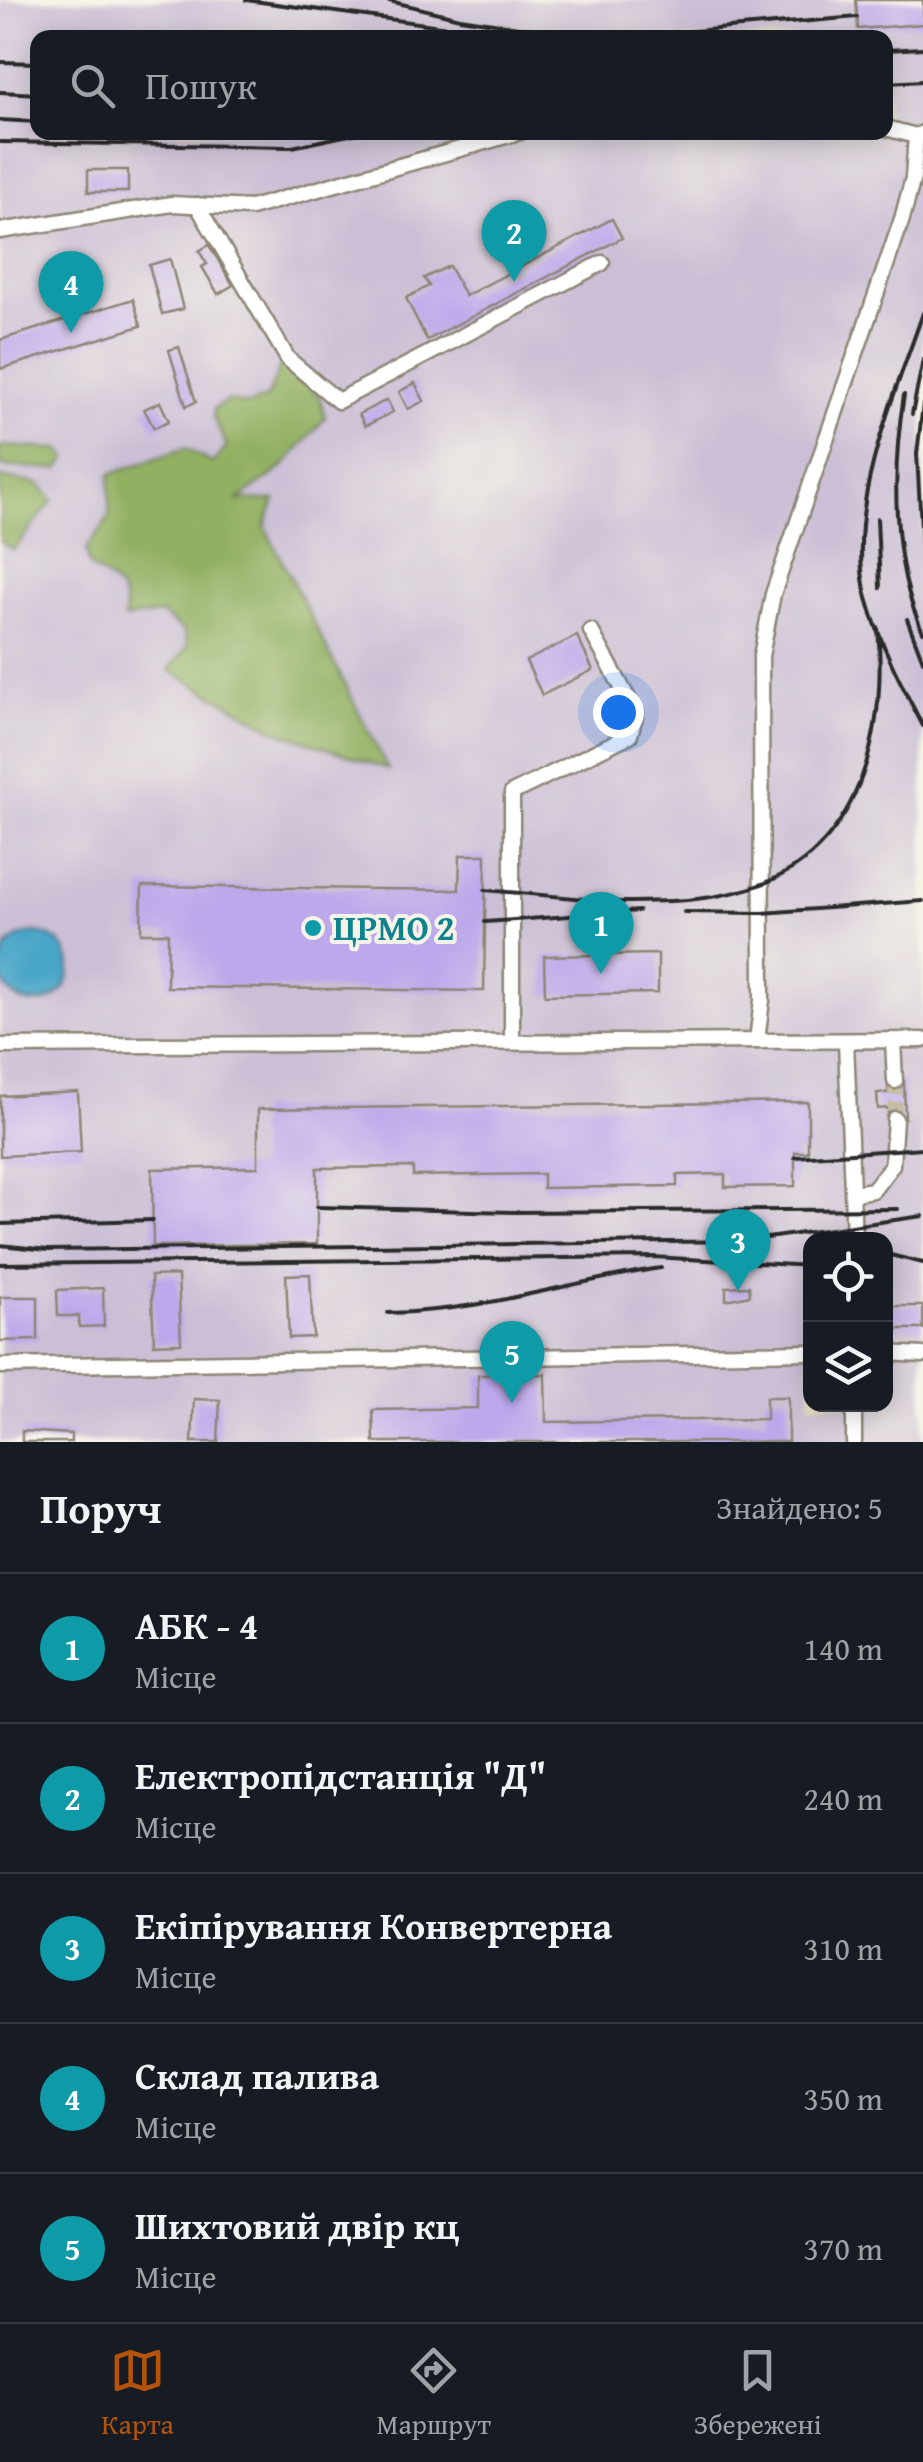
<!DOCTYPE html>
<html lang="uk">
<meta charset="utf-8">
<style>
:root{--surface:#171b24;--page:#20242c;--text:#f1f3f6;--muted:#9ea1a6;--line:#363941;--accent:#b45309}
body{margin:0;font-family:"Gentium Book Plus",serif;background:var(--page);color:var(--text)}
.controls{position:absolute;right:30px;bottom:30px;display:grid;overflow:hidden;border-radius:20px;box-shadow:0 5px 25px #0003}
.controls button{width:90px;height:90px;display:grid;place-items:center;padding:0;border:0;border-bottom:2px solid var(--line);background:var(--surface);color:var(--text);font:50px sans-serif}
.you{position:absolute;left:618px;top:712px;width:35px;height:35px;margin:-25px;border:8px solid #fff;border-radius:50%;background:#1a73e8;box-shadow:0 0 0 15px #1a73e833}
.badge{display:grid;place-items:center;width:65px;height:65px;border-radius:50%;background:var(--accent);color:#fff;font-size:32px;font-weight:700}
.pin{position:absolute;translate:-50% -82px;filter:drop-shadow(0 2px 5px #0008)}
.pin::after{content:'';position:absolute;top:52px;width:35px;height:30px;background:inherit;clip-path:polygon(0 0,100% 0,50% 100%)}
.list{margin:0;padding:0;list-style:none}
h2{display:flex;justify-content:space-between;align-items:center;height:130px;margin:0;padding:0 40px;font-size:42px}
h2 small{font-size:32px;font-weight:400;color:var(--muted)}
.list li{display:grid;grid-template-columns:65px 1fr auto;gap:30px;align-items:center;box-sizing:border-box;height:150px;padding:0 40px;border-top:2px solid var(--line)}
.list b{display:block;font-size:38px;white-space:nowrap}
.list p{margin:0;font-size:32px;white-space:nowrap;color:var(--muted)}
.list em{font-size:32px;font-style:normal;color:var(--muted)}
.icon{flex:none;width:55px;height:55px;fill:none;stroke:currentColor;stroke-width:2;stroke-linecap:round;stroke-linejoin:round}
.map{position:relative;flex:none;width:923px;height:1442px;overflow:hidden}
.search{position:absolute;background:var(--surface);box-shadow:0 5px 25px #0003;left:30px;right:30px;top:30px;height:110px;display:flex;align-items:center;gap:25px;box-sizing:border-box;padding:0 35px;border-radius:20px;color:var(--muted);font-size:38px}
.sheet{height:880px;background:var(--surface)}
nav{display:flex;justify-content:space-around;align-items:center;box-sizing:border-box;height:140px;border-top:2px solid var(--line);background:var(--surface);font-size:28px;color:var(--muted)}
nav a{display:grid;justify-items:center;gap:5px}
nav .on{color:var(--accent)}
.map>svg:first-child{display:block}
</style>
<div class="map">
<svg width="923" height="1442" viewBox="0 0 923 1442">
<rect width="100%" height="100%" fill="#f7f3e8"/>
<filter id="ink" filterUnits="userSpaceOnUse"><feTurbulence type="fractalNoise" baseFrequency=".01" numOctaves="2"/><feDisplacementMap in="SourceGraphic" scale="20" xChannelSelector="R" yChannelSelector="G"/><feConvolveMatrix kernelMatrix="1 2 1 2 8 2 1 2 1" color-interpolation-filters="sRGB"/></filter>
<filter id="wash" filterUnits="userSpaceOnUse"><feTurbulence type="fractalNoise" baseFrequency=".0048" numOctaves="4" result="noise"/><feDisplacementMap in="SourceGraphic" scale="40" xChannelSelector="R" yChannelSelector="G"/><feGaussianBlur stdDeviation="2.25" result="paint"/><feColorMatrix in="noise" values="0 0 0 0 0 0 0 0 0 0 0 0 0 0 0 0 0 1.4 0 .05"/><feComposite in="paint" operator="in"/></filter>
<g filter="url(#wash)">
<rect width="100%" height="100%" fill="#ede1c1"/>
<path fill="#cbbfd5" fill-rule="evenodd" d="M 0,0 L 923,0 L 923,1442 L 0,1442 ZM 38,38 L 886,38 L 886,132 L 38,132 ZM 810,1240 L 886,1240 L 886,1404 L 810,1404 Z"/>
<g fill="#92b062" stroke="#5e6e46" stroke-width="2.5">
<path d="M 282,362 L 320,397 L 325,418 L 283,467 L 238,500 L 275,500 L 265,527 L 388,769 L 277,731 L 169,670 L 188,646 L 183,630 L 161,614 L 124,619 C 129,588 112,583 90,566 L 86,549 L 109,518 L 110,474 L 185,448 L 212,463 L 227,447 L 213,417 L 214,409 L 228,400 L 248,405 L 267,398 Z"/>
<polygon points="0,446 60,449 67,458 59,469 0,466"/>
<polygon points="0,477 39,484 53,500 14,550 0,542"/>
</g>
<circle fill="#4aa6c8" stroke="#3a687a" stroke-width="2.5" cx="35" cy="968" r="35"/>
<g id="blocks">
<g fill="#bca8eb">
<polygon points="856,0 923,0 923,24 858,29"/>
<rect x="88" y="170" width="40" height="22"/>
<polygon points="612,219 622,238 427,340 406,298 429,286 424,278 449,266 465,296"/>
<polygon points="209,245 233,285 218,294 202,267 207,264 199,251"/>
<polygon points="170,259 183,309 162,314 149,265"/>
<polygon points="133,299 141,326 0,369 0,340"/>
<polygon points="179,347 196,402 186,406 169,350"/>
<polygon points="415,383 424,401 408,409 399,392"/>
<polygon points="387,400 393,412 365,426 359,414"/>
<polygon points="160,402 169,421 154,428 144,409"/>
<polygon points="577,636 593,670 542,695 526,661"/>
<polygon points="460,855 486,855 484,991 167,987 168,933 141,933 142,886 459,890"/>
<polygon points="658,954 658,993 545,995 544,956"/>
<polygon points="888,1081 904,1081 905,1118 888,1119 888,1108 878,1109 877,1093 888,1093"/>
<polygon points="78,1092 81,1152 0,1156 0,1096"/>
<polygon points="808,1102 808,1152 795,1152 795,1186 725,1187 725,1174 677,1175 677,1186 543,1188 543,1174 413,1176 413,1167 317,1168 317,1244 153,1246 152,1169 258,1167 258,1109"/>
<polygon points="310,1274 313,1337 289,1338 286,1275"/>
<polygon points="178,1275 181,1343 154,1344 151,1276"/>
<polygon points="749,1286 750,1295 726,1300 726,1287"/>
<polygon points="103,1288 104,1326 79,1327 79,1316 58,1316 57,1290"/>
<polygon points="0,1297 38,1297 38,1340 0,1341"/>
<polygon points="889,1306 923,1306 923,1329 890,1329"/>
<polygon points="545,1374 546,1422 766,1419 766,1397 788,1397 788,1442 374,1442 373,1410 478,1408 478,1375"/>
<polygon points="194,1399 220,1400 218,1442 192,1442"/>
<polygon points="22,1431 71,1434 71,1442 22,1442"/>
</g>
</g>
</g>
<g filter="url(#ink)">
<use href="#blocks" fill-opacity="0" stroke="#8c8676" stroke-width="2.5"/>
<g fill="none" stroke-linecap="round" stroke-linejoin="round">
<polyline stroke="#c6bda3" stroke-width="14" stroke-dasharray="14 7" stroke-linecap="butt" points="895,1081 895,1119"/>
<defs>
<g id="minor">
<polyline points="886,128 916,136"/>
<polyline points="197,205 288,359 338,401 602,263"/>
<polyline points="0,231 172,204 251,208 520,132"/>
<polyline points="512,1040 512,793 630,735 636,713 591,631"/>
<polyline points="757,1041 762,1000 761,656 773,594 902,219 913,178 916,136 923,133"/>
<polyline points="893,1041 895,1081"/>
<polyline points="846,1042 854,1240"/>
<polyline points="0,1046 923,1040"/>
<polyline points="854,1193 873,1190 892,1165 895,1119"/>
<polyline points="886,1353 923,1355"/>
<polyline points="0,1366 810,1352"/>
<polyline points="854,1404 854,1442"/>
</g>
</defs>
<use href="#minor" stroke="#8c8676" stroke-width="19"/>
<use href="#minor" stroke="#fff" stroke-width="14"/>
<g stroke="#2b2b2b" stroke-width="4">
<polyline points="246,0 455,28"/>
<polyline points="385,0 460,18 591,38"/>
<polyline points="613,38 857,17"/>
<polyline points="886,50 923,48"/>
<polyline points="0,62 38,63"/>
<polyline points="886,83 923,81"/>
<polyline points="0,92 38,94"/>
<polyline points="0,120 38,122"/>
<polyline points="0,142 292,147 363,132"/>
<path d="M 923,313 C 895,395 843,511 867,598 C 879,642 902,686 923,726"/>
<path d="M 904,395 C 892,467 891,565 923,632"/>
<polyline points="923,404 917,454 923,564"/>
<polyline points="912,414 923,360"/>
<polyline points="877,518 880,588"/>
<polyline points="907,619 923,661"/>
<polyline points="485,890 619,902"/>
<path d="M 621,902 C 669,902 719,901 765,883 C 866,841 886,722 878,627"/>
<polyline points="684,912 762,913 923,901"/>
<polyline points="485,922 639,911"/>
<polyline points="795,1157 923,1148"/>
<polyline points="317,1207 513,1212 898,1209"/>
<polyline points="0,1224 153,1220"/>
<polyline points="0,1245 48,1250 746,1241 923,1216"/>
<polyline points="886,1254 923,1263"/>
<polyline points="0,1264 653,1257 810,1266"/>
<path d="M 388,1313 C 488,1311 565,1282 661,1268"/>
</g>
</g>
</g>
<circle fill="#0f9aa8" stroke="#f7f3e8" stroke-width="4" cx="313" cy="928" r="10"/>
<g text-anchor="middle" stroke-width="8" stroke-linejoin="round" paint-order="stroke">
<g font-size="35" font-weight="bold" fill="#0d838f" stroke="#f7f3e8" text-anchor="start">
<text x="333" y="940">ЦРМО 2</text>
</g>
</g>
</svg>
<div class="controls">
<button><svg class="icon" aria-label="locate" viewBox="0 0 24 24"><circle cx="12" cy="12" r="6"/><path d="M12 2v4M12 18v4M2 12h4M18 12h4"/></svg></button>
<button><svg class="icon" aria-label="layers" viewBox="0 0 24 24"><path d="M12 4l9 5-9 5-9-5zM3 14l9 5 9-5"/></svg></button>
</div>
<div class="you"></div>
<div class="pin badge" style="left:601px;top:974px;background:#0f9aa8">1</div>
<div class="pin badge" style="left:514px;top:282px;background:#0f9aa8">2</div>
<div class="pin badge" style="left:738px;top:1291px;background:#0f9aa8">3</div>
<div class="pin badge" style="left:71px;top:333px;background:#0f9aa8">4</div>
<div class="pin badge" style="left:512px;top:1403px;background:#0f9aa8">5</div>
<div class="search"><svg class="icon" aria-label="search" viewBox="0 0 24 24"><circle cx="10" cy="10" r="6"/><path d="M15 15l6 6"/></svg>Пошук</div>
</div>
<section class="sheet">
<h2>Поруч<small>Знайдено: 5</small></h2>
<ul class="list">
<li><span class="badge" style="background:#0f9aa8">1</span><div><b>АБК - 4</b><p>Місце</p></div><em>140 m</em></li>
<li><span class="badge" style="background:#0f9aa8">2</span><div><b>Електропідстанція &quot;Д&quot;</b><p>Місце</p></div><em>240 m</em></li>
<li><span class="badge" style="background:#0f9aa8">3</span><div><b>Екіпірування Конвертерна</b><p>Місце</p></div><em>310 m</em></li>
<li><span class="badge" style="background:#0f9aa8">4</span><div><b>Склад палива</b><p>Місце</p></div><em>350 m</em></li>
<li><span class="badge" style="background:#0f9aa8">5</span><div><b>Шихтовий двір кц</b><p>Місце</p></div><em>370 m</em></li>
</ul>
</section>
<nav>
<a class="on"><svg class="icon" aria-label="map" viewBox="0 0 24 24"><path d="M3 6l6-2 6 2 6-2v14l-6 2-6-2-6 2zM9 4v14M15 6v14"/></svg>Карта</a>
<a><svg class="icon" aria-label="directions" viewBox="0 0 24 24"><path d="M12 3l9 9-9 9-9-9zM9 14v-3h6M13 9l2 2-2 2"/></svg>Маршрут</a>
<a><svg class="icon" aria-label="saved" viewBox="0 0 24 24"><path d="M7 4h10v16l-5-4-5 4z"/></svg>Збережені</a>
</nav>
